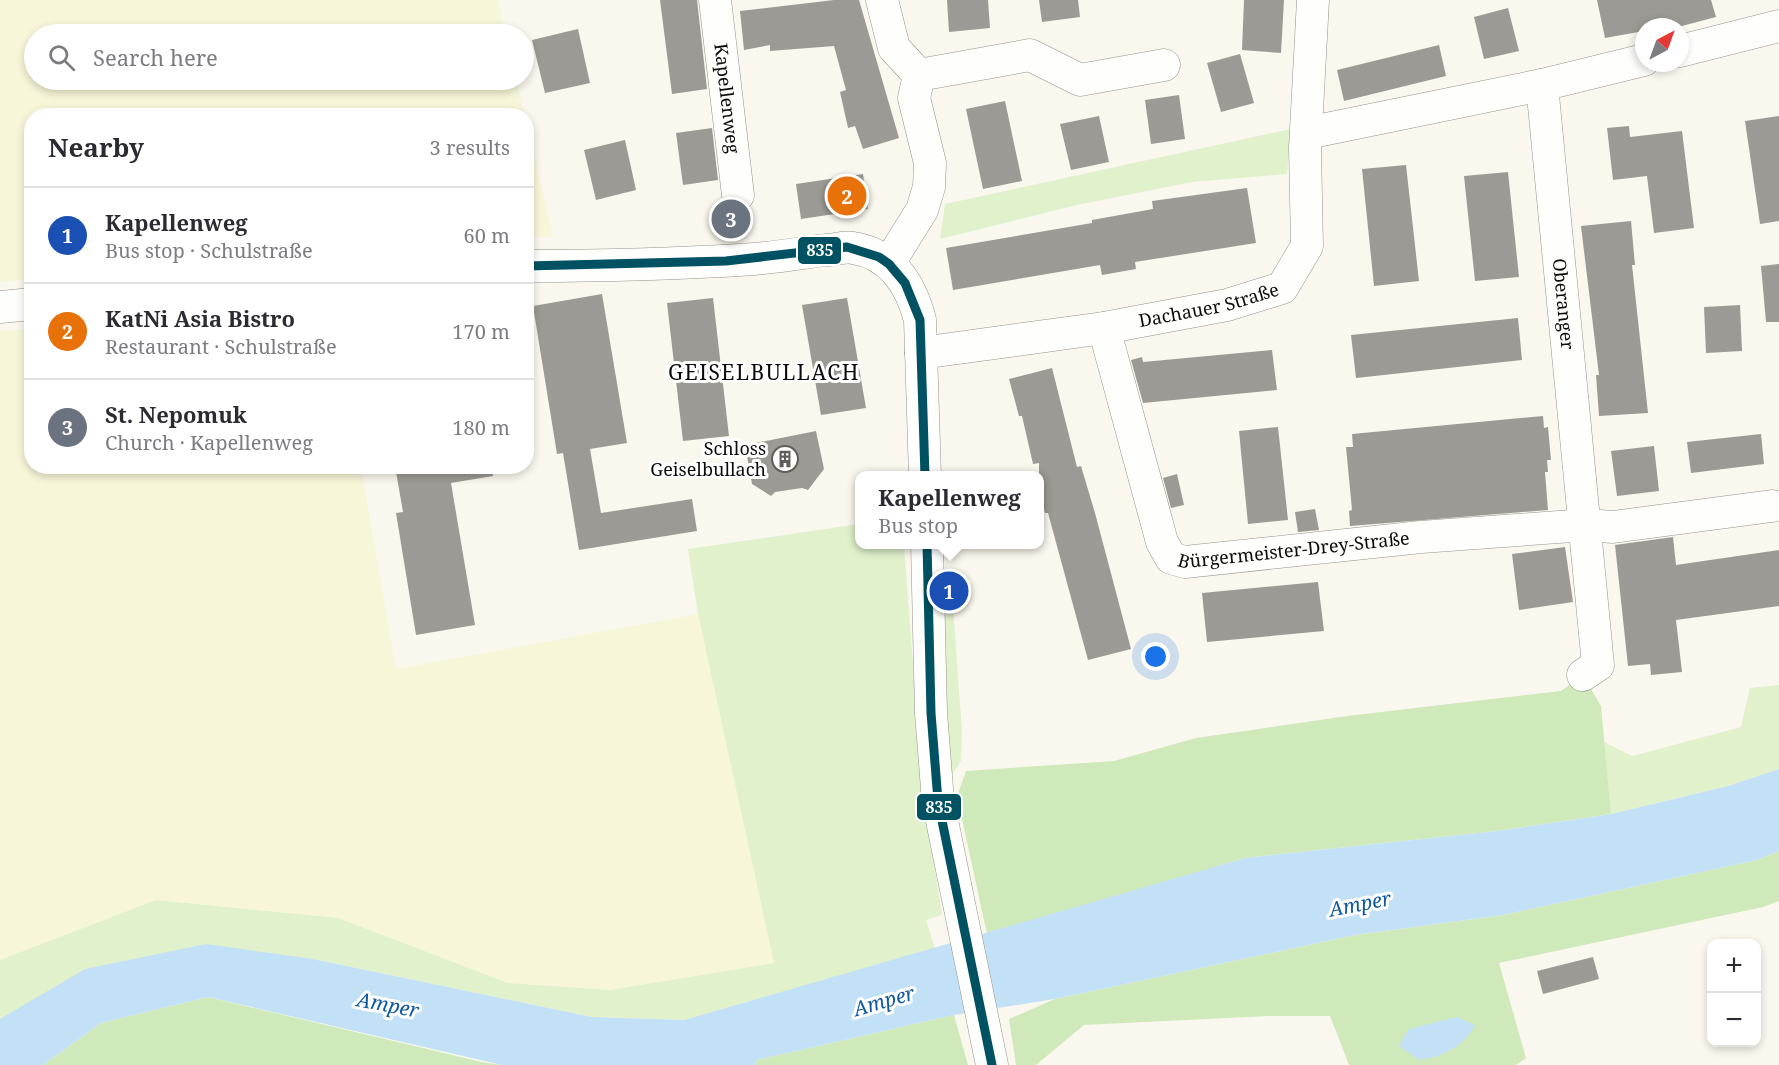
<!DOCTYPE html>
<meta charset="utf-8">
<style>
:root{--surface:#fff;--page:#f2f2f3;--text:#2b2b33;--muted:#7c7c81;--line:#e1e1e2;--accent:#5f5e5a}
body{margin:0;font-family:"Noto Serif",serif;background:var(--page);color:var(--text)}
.controls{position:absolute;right:18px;bottom:18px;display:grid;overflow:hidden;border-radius:12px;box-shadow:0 3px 9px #0003}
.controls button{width:54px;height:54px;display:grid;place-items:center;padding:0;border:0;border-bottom:2px solid var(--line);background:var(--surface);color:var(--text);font:30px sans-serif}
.compass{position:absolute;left:1635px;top:18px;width:54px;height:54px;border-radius:50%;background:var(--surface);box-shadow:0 3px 9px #0003;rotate:41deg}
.you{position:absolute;left:1156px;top:657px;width:21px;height:21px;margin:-15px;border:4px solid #fff;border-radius:50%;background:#1a73e8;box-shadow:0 0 0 9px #1a73e833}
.badge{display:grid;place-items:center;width:39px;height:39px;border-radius:50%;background:var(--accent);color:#fff;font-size:20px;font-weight:700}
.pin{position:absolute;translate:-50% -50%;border:3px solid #fff;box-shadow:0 2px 6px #0006}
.popup{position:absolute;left:855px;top:471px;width:189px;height:78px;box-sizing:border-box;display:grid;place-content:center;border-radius:12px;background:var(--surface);filter:drop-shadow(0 2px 4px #0005);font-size:20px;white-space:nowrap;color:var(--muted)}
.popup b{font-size:22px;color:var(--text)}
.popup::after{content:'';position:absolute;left:50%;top:100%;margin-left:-12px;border:12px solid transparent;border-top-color:var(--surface)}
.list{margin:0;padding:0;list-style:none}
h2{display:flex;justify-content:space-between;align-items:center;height:78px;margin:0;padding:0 24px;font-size:26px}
h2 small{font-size:20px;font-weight:400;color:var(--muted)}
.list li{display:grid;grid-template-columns:39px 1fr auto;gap:18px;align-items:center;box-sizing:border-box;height:96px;padding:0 24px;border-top:2px solid var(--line)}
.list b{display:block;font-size:22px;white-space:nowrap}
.list p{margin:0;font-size:20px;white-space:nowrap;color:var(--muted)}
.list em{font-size:20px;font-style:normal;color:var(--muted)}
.icon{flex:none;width:33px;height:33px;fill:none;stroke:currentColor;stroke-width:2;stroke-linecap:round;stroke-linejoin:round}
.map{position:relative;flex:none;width:1779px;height:1065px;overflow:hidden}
.search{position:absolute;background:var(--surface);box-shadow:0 3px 9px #0003;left:24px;top:24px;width:510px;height:66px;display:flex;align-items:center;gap:15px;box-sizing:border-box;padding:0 21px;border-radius:33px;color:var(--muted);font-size:22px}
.panel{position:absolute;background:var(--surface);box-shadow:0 3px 9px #0003;left:24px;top:108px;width:510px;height:366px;border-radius:24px}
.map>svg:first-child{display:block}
</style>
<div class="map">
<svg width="1779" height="1065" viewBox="0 0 1779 1065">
<rect width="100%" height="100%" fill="#faf8ee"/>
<g fill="#f8f6d9">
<polygon points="0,0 498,0 506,34 34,34 34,80 516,80 525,115 32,116 31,279 0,282"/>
<polygon points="527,123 553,237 527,237"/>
<polygon points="31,329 32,466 361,467 396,669 698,614 774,963 610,990 508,983 338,918 156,900 0,960 0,331"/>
</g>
<g fill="#e0f1cc">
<polygon points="1291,129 1287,174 1192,182 1077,205 940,239 945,204"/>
<polygon points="859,524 859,544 904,545 922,787 942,915 926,920 935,949 684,1020 592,1017 313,959 0,1019 0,960 156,900 338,918 508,983 610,990 774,963 698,614 688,549"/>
<polygon points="943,606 953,606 962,732 961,761 948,781"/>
<polygon points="1779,685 1779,769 1728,786 1611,814 1604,742 1632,756 1741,727 1750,688"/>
</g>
<g fill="#d0e9ba">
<polygon points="1583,675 1601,706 1611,814 1497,831 1245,858 987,934 957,796 966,771 1114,761 1196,738 1347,716 1561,691"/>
<polygon points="1779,851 1779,901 1763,907 1499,963 1526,1058 1516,1065 1349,1065 1330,1016 1268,1016 1084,1025 1036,1065 1016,1065 1009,1019 1055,999 1355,935 1503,915 1757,860"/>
<polygon points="208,997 482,1062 502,1065 43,1065 101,1023"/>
<polygon points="954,1015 968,1065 755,1065 757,1060"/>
</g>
<g fill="#c3e1f6">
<polygon points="1779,769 1779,851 1757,860 1503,915 1355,935 1055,999 954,1015 757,1060 755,1065 502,1065 208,997 101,1023 43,1065 0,1065 0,1019 85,969 206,944 313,959 592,1017 684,1020 1245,858 1497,831 1611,814 1728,786"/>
<path d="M 1457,1017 L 1475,1025 C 1465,1046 1442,1057 1419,1060 L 1399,1046 L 1409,1029 Z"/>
</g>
<g fill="#9c9a94">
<polygon points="660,0 697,0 707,89 672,94"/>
<polygon points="834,0 859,0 899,138 863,149 855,126 848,128 840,92 846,90 834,46 770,51 770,45 744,50 740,11"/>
<polygon points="947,0 988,0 990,28 949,32"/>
<polygon points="1039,0 1078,0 1080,17 1042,22"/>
<polygon points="1244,0 1284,0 1281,53 1242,50"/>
<polygon points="1597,0 1711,0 1716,17 1678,27 1644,27 1644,31 1605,38"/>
<polygon points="1508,8 1519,51 1484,59 1474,17"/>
<polygon points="578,29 590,83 545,93 532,40"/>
<polygon points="1439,45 1446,76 1344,101 1337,70"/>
<polygon points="1240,54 1254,103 1221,112 1207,63"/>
<polygon points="1179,95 1185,139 1151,144 1145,100"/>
<polygon points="1005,101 1022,181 983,189 966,109"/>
<polygon points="1099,116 1109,162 1071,170 1060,124"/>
<polygon points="1779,116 1779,221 1760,224 1745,121"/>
<polygon points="1629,126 1630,137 1682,131 1694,228 1654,233 1647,176 1613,180 1607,128"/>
<polygon points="712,128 718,180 683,185 676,133"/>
<polygon points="625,140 636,190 596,200 584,150"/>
<polygon points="1406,165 1419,281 1374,286 1362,169"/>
<polygon points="1508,172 1519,277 1475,281 1464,176"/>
<polygon points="863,174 868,209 801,219 796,184"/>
<polygon points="1247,188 1256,243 1135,262 1136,269 1102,275 1100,265 953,290 946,248 1092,223 1092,220 1153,209 1152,201"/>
<polygon points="717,204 723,204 730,211 736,212 738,230 720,232"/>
<polygon points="1631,221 1635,265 1632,265 1648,413 1599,416 1596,375 1599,375 1581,226"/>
<polygon points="1779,264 1779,322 1766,322 1761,266"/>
<polygon points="602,294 627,443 590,449 601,513 692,499 697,531 579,550 563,453 557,454 533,306"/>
<polygon points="713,298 729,436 683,441 667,303"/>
<polygon points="847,298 866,408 821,415 802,305"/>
<polygon points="1740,305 1742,351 1706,353 1704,307"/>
<polygon points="1518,318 1522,360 1356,378 1351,335"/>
<polygon points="1272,350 1277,390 1143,403 1131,360 1142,357 1143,362"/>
<polygon points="1052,368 1077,467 1081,466 1095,513 1131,649 1088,660 1048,513 1045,513 1039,491 1039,463 1033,464 1022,416 1019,416 1009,379"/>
<polygon points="1543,416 1544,428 1548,427 1551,460 1547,460 1548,472 1545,472 1548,510 1350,526 1349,511 1352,510 1346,447 1353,447 1352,434"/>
<polygon points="1278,427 1288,520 1248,524 1239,431"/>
<polygon points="816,431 824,469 808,490 802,488 775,492 771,496 752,484 745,445"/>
<polygon points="1761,434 1764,464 1691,473 1687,442"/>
<polygon points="1654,446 1659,491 1617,496 1611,451"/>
<polygon points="395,466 492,466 493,476 451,483 475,625 416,635 396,513 403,512"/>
<polygon points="1177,474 1184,505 1171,508 1163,478"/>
<polygon points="1315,509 1319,530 1298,532 1295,512"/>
<polygon points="1673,537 1676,565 1779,550 1779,606 1676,620 1682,672 1651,675 1650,664 1628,666 1615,545"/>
<polygon points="1565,547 1573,602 1519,610 1512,554"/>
<polygon points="1318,582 1324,631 1207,642 1202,593"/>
<polygon points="1593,957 1599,979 1543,994 1537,971"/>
</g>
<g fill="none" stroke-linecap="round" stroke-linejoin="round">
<defs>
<g id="minor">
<path id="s1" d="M 715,0 L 738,195"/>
<polyline points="882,0 894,48 919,75 914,98 930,163 929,187 922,210 889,263"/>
<polyline points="1680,51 1779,26"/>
<polyline points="919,75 1030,55 1080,80 1164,65"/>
<path id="s2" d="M 1542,85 L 1598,665 L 1583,675"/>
<polyline points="1307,133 1542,85 1644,60"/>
<path d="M 526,266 C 603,266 678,264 754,259 C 778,257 802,253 826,250 C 835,250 845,246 853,248 C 892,254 911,285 920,320 L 925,476"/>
<polyline points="0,307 32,304"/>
<path id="s3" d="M 1104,328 L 1162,542 L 1171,558 L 1185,562 L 1421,537 L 1586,525 L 1613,527 L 1772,506"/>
<path id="s4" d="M 921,353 L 1104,328 L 1227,305 L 1282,288 L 1307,246 L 1305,148 L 1313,0"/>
<polyline points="927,544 931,713 938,801 992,1065"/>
</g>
</defs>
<use href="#minor" stroke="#93928d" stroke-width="33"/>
<use href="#minor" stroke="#fefefc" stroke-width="32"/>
<defs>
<g id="bus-1">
<polyline points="526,266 726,261 847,247 879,257 889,264 905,283 920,320 925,476"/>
<polyline points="927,544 931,713 938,801 992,1065"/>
</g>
</defs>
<use href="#bus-1" stroke="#fff" stroke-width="14"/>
<use href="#bus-1" stroke="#005262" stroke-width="9"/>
</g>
<defs>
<symbol id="building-ring" viewBox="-11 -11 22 22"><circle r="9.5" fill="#fff" stroke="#5f5e5a" stroke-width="1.5"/><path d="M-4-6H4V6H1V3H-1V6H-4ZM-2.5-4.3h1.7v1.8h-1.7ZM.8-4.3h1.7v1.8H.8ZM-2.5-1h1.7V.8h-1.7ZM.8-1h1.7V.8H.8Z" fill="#5f5e5a"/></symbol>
</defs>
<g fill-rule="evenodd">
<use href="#building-ring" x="770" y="444" width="30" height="30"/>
</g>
<g text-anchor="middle" stroke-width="6" stroke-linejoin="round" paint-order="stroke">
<g font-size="18" fill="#0b0b0b" stroke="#fff">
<text dy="6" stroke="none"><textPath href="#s1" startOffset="99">Kapellenweg</textPath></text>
<text dy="6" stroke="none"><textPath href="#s4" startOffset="292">Dachauer Straße</textPath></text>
<text dy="6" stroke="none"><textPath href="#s2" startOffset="220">Oberanger</textPath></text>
<text dy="6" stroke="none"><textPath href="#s3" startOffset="364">Bürgermeister-Drey-Straße</textPath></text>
</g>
<g font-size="18" fill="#0b0b0b" stroke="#fff" text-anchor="end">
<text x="766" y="455">Schloss<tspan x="766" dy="21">Geiselbullach</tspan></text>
</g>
<g font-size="20" font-style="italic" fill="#0f59a2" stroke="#fff">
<text transform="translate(1360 904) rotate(-11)" y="7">Amper</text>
<text transform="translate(884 1001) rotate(-16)" y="7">Amper</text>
<text transform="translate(388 1005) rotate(11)" y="7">Amper</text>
</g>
<g font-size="21" letter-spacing="1.5" fill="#0b0b0b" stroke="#fff">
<text x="764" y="380">GEISELBULLACH</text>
</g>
</g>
<g stroke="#fff" stroke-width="2">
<rect x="797" y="236" width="45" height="29" rx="6" fill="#005262"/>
<rect x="916" y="793" width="46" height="28" rx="6" fill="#005262"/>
</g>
<g font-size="16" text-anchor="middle" font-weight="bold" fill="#fff">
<text x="820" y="256">835</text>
<text x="939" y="813">835</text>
</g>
</svg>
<div class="controls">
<button>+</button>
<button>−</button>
</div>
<svg class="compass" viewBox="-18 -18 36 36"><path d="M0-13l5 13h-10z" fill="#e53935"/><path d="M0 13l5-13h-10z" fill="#7c7c81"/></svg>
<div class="you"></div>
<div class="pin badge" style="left:949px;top:591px;background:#1a4fb4">1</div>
<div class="popup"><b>Kapellenweg</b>Bus stop</div>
<div class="pin badge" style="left:847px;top:196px;background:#e8710a">2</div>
<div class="pin badge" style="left:731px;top:219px;background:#6b7280">3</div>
<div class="search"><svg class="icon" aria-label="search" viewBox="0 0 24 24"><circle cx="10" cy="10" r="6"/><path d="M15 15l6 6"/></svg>Search here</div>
<section class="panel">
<h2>Nearby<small>3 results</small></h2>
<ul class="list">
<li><span class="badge" style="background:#1a4fb4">1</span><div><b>Kapellenweg</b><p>Bus stop · Schulstraße</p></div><em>60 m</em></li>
<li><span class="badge" style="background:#e8710a">2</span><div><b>KatNi Asia Bistro</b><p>Restaurant · Schulstraße</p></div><em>170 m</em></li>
<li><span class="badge" style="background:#6b7280">3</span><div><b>St. Nepomuk</b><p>Church · Kapellenweg</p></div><em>180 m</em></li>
</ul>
</section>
</div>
